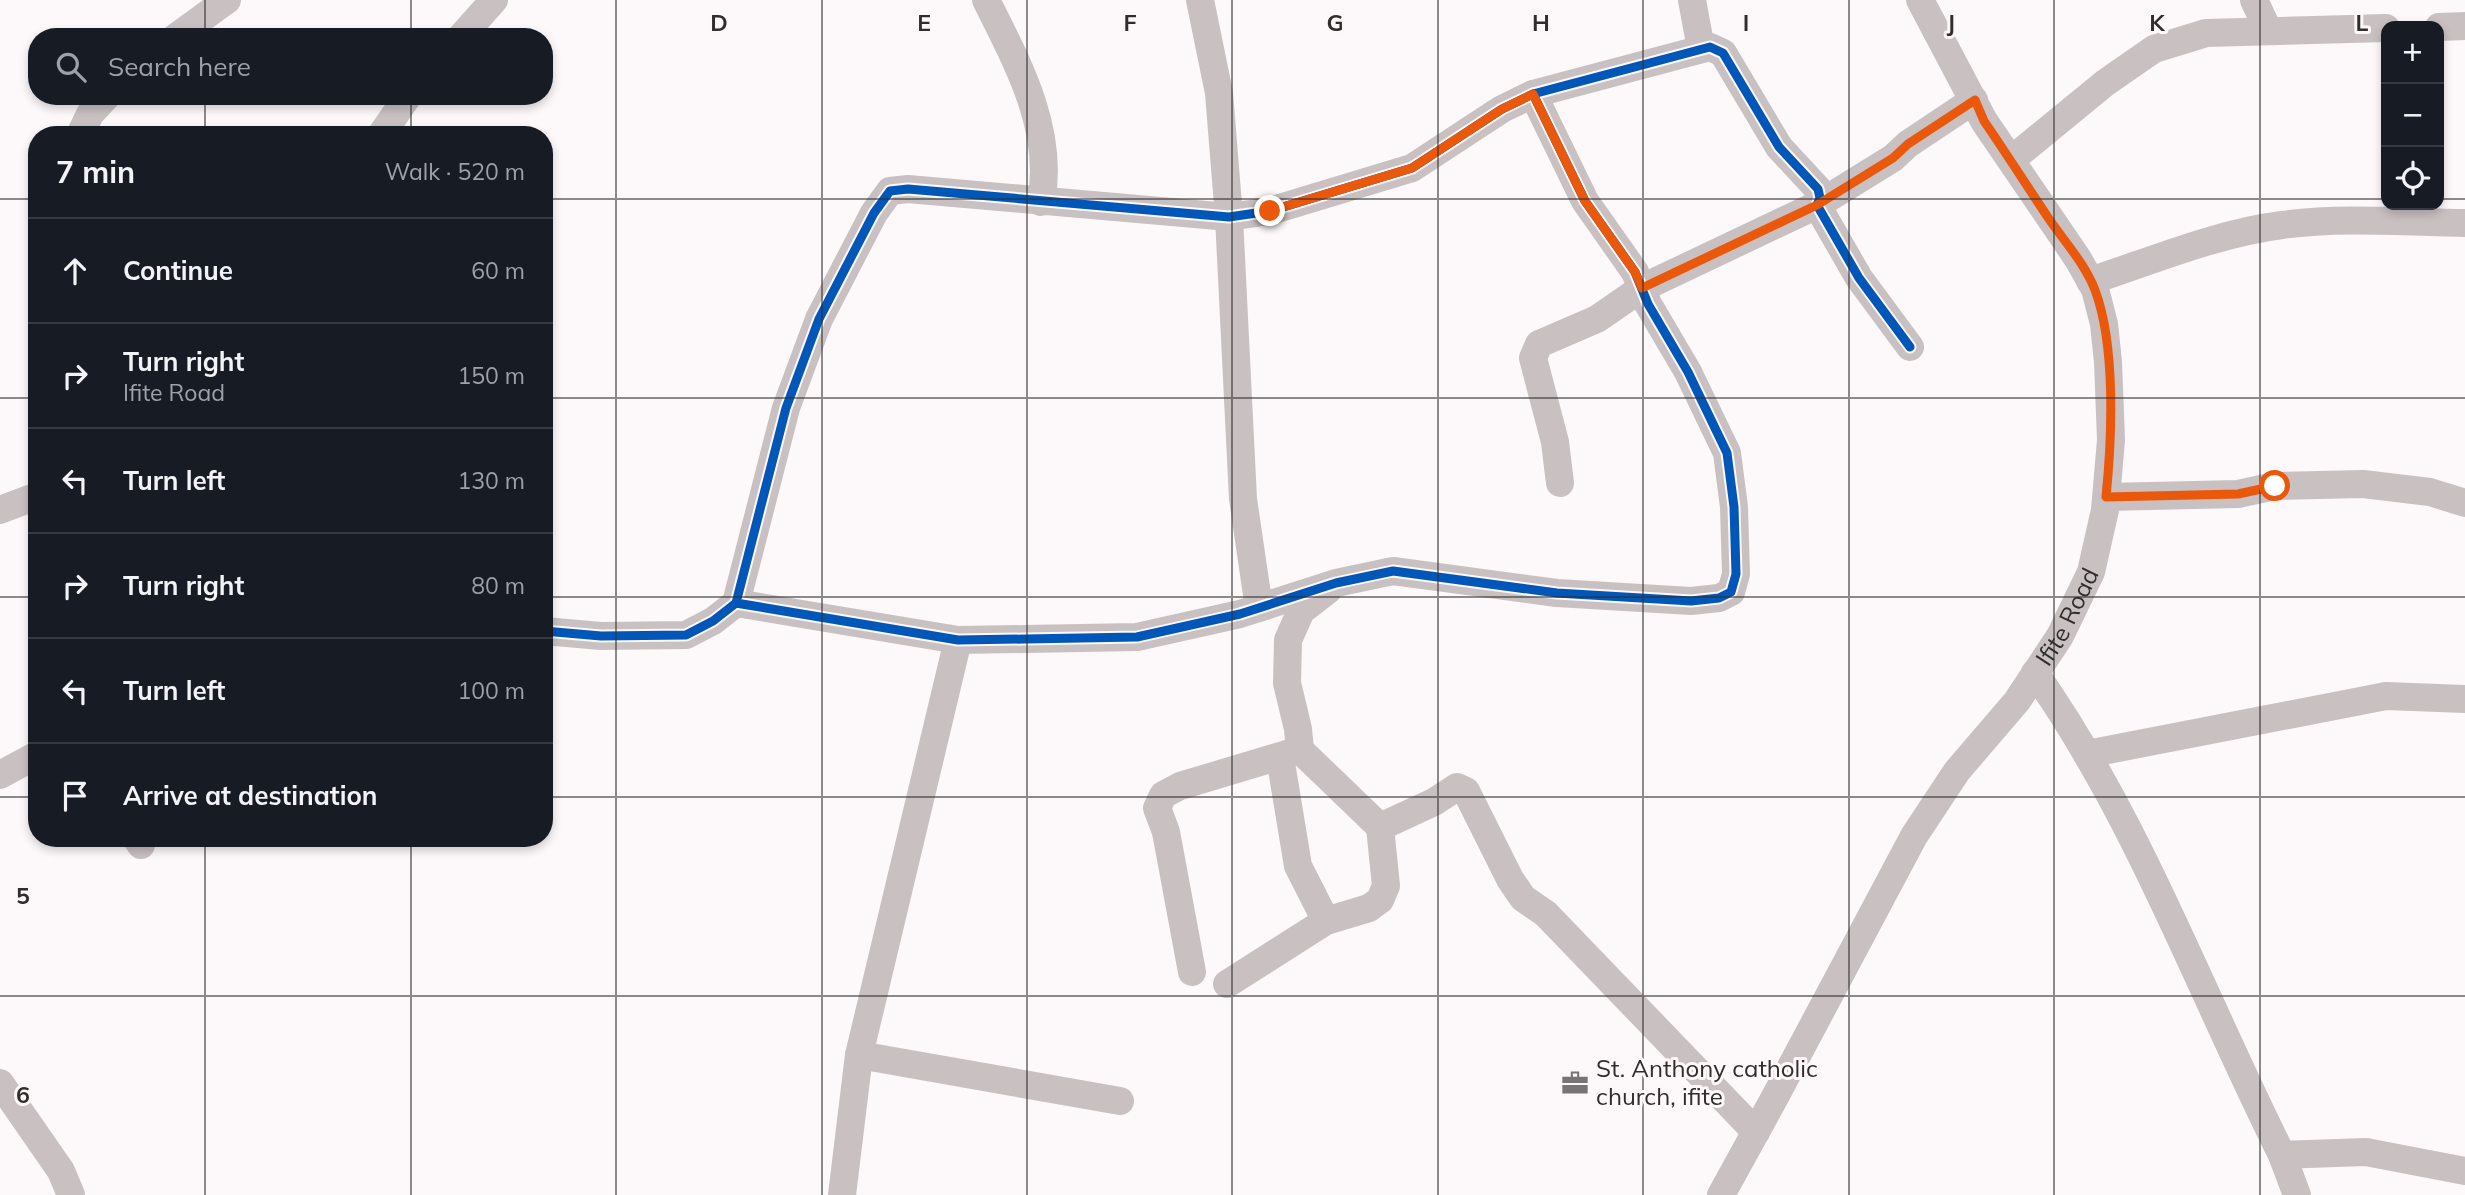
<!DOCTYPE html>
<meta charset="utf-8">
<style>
:root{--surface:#171b24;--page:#20242c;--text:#f1f3f6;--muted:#9ea1a6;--line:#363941}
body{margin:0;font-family:Mulish,sans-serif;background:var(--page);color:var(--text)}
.controls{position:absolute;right:21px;top:21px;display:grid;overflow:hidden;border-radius:14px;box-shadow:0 4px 10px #0003}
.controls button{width:63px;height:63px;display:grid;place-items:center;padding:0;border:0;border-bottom:2px solid var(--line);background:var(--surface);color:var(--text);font:35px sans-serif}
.stop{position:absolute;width:21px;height:21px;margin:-16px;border:5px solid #ea580c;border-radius:50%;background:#fff}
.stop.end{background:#ea580c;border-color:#fff;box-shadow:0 2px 7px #0008}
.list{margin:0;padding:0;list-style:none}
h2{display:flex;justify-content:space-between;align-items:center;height:91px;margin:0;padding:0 28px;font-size:30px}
h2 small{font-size:23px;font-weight:400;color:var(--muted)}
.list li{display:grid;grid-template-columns:46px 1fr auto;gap:21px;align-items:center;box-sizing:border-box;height:105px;padding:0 28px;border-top:2px solid var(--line)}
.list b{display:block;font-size:26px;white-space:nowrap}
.list p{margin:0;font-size:23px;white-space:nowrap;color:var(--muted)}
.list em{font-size:23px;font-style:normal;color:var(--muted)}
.icon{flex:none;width:38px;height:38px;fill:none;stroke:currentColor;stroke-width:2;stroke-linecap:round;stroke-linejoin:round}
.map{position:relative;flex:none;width:2465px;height:1195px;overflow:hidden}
.search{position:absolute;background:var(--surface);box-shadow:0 4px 10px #0003;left:28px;top:28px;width:525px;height:77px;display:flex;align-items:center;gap:18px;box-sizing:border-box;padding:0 24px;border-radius:28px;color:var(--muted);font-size:26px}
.panel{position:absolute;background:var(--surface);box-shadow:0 4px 10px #0003;left:28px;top:126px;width:525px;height:721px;border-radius:28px}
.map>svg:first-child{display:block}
</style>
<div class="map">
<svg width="2465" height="1195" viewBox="0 0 2465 1195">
<rect width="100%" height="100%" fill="#fdf8fa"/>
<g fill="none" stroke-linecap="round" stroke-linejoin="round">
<g stroke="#c9c0c2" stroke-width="28">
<path d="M 986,0 C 1017,62 1055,130 1041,202"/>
<polyline points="1200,0 1219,93 1229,217 1243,499 1259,608"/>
<polyline points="1692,0 1701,49"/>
<polyline points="2254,0 2268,30"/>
<polyline points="2439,27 2465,26"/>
<polyline points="176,37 227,0"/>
<polyline points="461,37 494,0"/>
<polyline points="80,135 90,114 107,96"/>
<polyline points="381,135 408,96"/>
<polyline points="2011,160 2105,83 2154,49 2206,33 2386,28"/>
<path d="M 2090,281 C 2151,261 2218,233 2282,225 C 2341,217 2405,222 2465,223"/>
<polyline points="1560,483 1555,442 1533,358 1539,344 1597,319 1642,288 1817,205 1893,158 1908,144 1974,100"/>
<polyline points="2107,497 2238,494 2275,486 2363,484 2430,492 2465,503"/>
<polyline points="0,510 37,496"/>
<polyline points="736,603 958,640 1025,639 1137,637 1240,614 1336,583 1393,571 1557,593 1691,601 1719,598 1731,592 1736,574 1734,507 1727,453 1688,372 1648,304 1635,272 1585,201 1533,94"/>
<polyline points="544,631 601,636 686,635 713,621 736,603 786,408 819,319 874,213 890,191 908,189 1229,217 1270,211 1412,168 1502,109 1533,94 1710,47 1723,53 1779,147 1818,189 1820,198 1817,205 1859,278 1910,347"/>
<path d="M 2035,673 C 2139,821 2201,994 2282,1155 L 2297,1195"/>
<polyline points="1300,750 1380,827"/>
<polyline points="2087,754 2386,696 2465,699"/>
<polyline points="1280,757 1298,866 1326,921"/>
<polyline points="0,775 37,755"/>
<polyline points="136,838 141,845"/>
<polyline points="1192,972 1166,832 1157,808 1163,795 1180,786 1300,750 1298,729 1287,683 1288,640 1301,611 1328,590"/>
<polyline points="1227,984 1326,921 1369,908 1380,900 1386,886 1380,827 1434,802 1457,787 1466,791 1510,879 1523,898 1546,914 1756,1132"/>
<polyline points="859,1055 1120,1101"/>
<polyline points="0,1083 61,1171 71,1195"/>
<polyline points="2282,1155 2366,1152 2465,1171"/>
<polyline points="842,1195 859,1055 958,640"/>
<path id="s1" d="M 1721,1195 L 1775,1097 L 1914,836 L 1957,771 L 2017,701 L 2060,636 L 2091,572 L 2105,510 L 2111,440 L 2108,362 L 2104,324 L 2095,289 L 2078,259 L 1984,121 L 1920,0"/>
</g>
<defs>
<g id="cycleway">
<polyline points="736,603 958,640 1025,639 1137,637 1240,614 1336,583 1393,571 1557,593 1691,601 1719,598 1731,592 1736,574 1734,507 1727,453 1688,372 1648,304 1635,272 1585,201 1533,94"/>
<polyline points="544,631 601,636 686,635 713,621 736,603 786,408 819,319 874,213 890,191 908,189 1229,217 1270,211 1412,168 1502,109 1533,94 1710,47 1723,53 1779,147 1818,189 1820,198 1817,205 1859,278 1910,347"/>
</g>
</defs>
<use href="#cycleway" stroke="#fef7f9" stroke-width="13"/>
<use href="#cycleway" stroke="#0057b8" stroke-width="9"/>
</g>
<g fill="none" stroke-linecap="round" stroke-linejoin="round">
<path stroke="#ea580c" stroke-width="9" d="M 1270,211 L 1412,168 L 1502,109 L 1533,94 L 1585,201 L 1635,272 L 1642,288 L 1817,205 L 1893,158 L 1908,144 L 1975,100 L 1984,121 C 2006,153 2027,186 2049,219 C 2065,242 2085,264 2095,290 C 2116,346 2112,438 2106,497 L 2238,494 L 2275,486"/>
</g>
<path fill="none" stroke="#302d2d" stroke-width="2" stroke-opacity="0.55" d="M 205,0 L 205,37M 411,0 L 411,37M 616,0 L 616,1195M 822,0 L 822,1195M 1027,0 L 1027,1195M 1232,0 L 1232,1195M 1438,0 L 1438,1195M 1643,0 L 1643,1195M 1849,0 L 1849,1195M 2054,0 L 2054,1195M 2260,0 L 2260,1195M 205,96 L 205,135M 411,96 L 411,135M 0,199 L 37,199M 544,199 L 2386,199M 2439,199 L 2465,199M 0,398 L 37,398M 544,398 L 2465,398M 0,597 L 37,597M 544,597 L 2465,597M 0,797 L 37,797M 544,797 L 2465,797M 205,838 L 205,1195M 411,838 L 411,1195M 0,996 L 2465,996"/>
<defs>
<symbol id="office-bare" viewBox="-9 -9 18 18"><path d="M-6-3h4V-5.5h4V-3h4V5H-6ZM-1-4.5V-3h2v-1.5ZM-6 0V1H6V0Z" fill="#787475" stroke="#fef7f9" stroke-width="2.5" paint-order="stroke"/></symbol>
</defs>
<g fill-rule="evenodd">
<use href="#office-bare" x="1556" y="1064" width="38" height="38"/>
</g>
<g text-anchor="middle" stroke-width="6" stroke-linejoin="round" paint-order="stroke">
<g font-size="24" fill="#302d2d" stroke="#fef7f9">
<text dy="8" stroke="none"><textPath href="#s1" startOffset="676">Ifite Road</textPath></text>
</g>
<g font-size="24" fill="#302d2d" stroke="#fef7f9" text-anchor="start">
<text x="1596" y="1077">St. Anthony catholic<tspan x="1596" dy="28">church, ifite</tspan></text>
</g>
</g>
<g font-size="23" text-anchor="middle" font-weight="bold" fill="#302d2d" stroke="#fef7f9" stroke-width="6" stroke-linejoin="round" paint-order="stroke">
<text x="719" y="31">D</text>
<text x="924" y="31">E</text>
<text x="1130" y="31">F</text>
<text x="1335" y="31">G</text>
<text x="1541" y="31">H</text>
<text x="1746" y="31">I</text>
<text x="1951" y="31">J</text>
<text x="2157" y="31">K</text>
<text x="2362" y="31">L</text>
<text x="23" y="904">5</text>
<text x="23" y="1103">6</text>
</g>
</svg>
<div class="controls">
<button>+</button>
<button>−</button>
<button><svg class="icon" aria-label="locate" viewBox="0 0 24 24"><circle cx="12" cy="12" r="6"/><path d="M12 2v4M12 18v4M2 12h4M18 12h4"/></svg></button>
</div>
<div class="stop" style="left:2275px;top:486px"></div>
<div class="stop end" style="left:1270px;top:211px"></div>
<div class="search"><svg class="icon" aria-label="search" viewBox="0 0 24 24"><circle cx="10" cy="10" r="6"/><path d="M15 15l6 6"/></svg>Search here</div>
<section class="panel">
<h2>7 min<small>Walk · 520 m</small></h2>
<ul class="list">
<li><svg class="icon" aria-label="ahead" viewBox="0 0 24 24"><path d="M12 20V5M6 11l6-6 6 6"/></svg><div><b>Continue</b></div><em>60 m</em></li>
<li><svg class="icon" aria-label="right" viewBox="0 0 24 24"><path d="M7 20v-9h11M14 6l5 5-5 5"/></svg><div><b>Turn right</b><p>Ifite Road</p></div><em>150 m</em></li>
<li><svg class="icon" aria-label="left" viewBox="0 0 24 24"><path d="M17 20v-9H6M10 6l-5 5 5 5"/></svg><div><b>Turn left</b></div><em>130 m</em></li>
<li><svg class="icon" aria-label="right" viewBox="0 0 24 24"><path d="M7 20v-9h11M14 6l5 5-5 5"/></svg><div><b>Turn right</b></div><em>80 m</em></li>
<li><svg class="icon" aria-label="left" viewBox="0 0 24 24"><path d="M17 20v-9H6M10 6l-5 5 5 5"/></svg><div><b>Turn left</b></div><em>100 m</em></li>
<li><svg class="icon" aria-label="arrive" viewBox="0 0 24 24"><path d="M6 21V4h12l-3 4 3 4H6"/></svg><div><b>Arrive at destination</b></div></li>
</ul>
</section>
</div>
